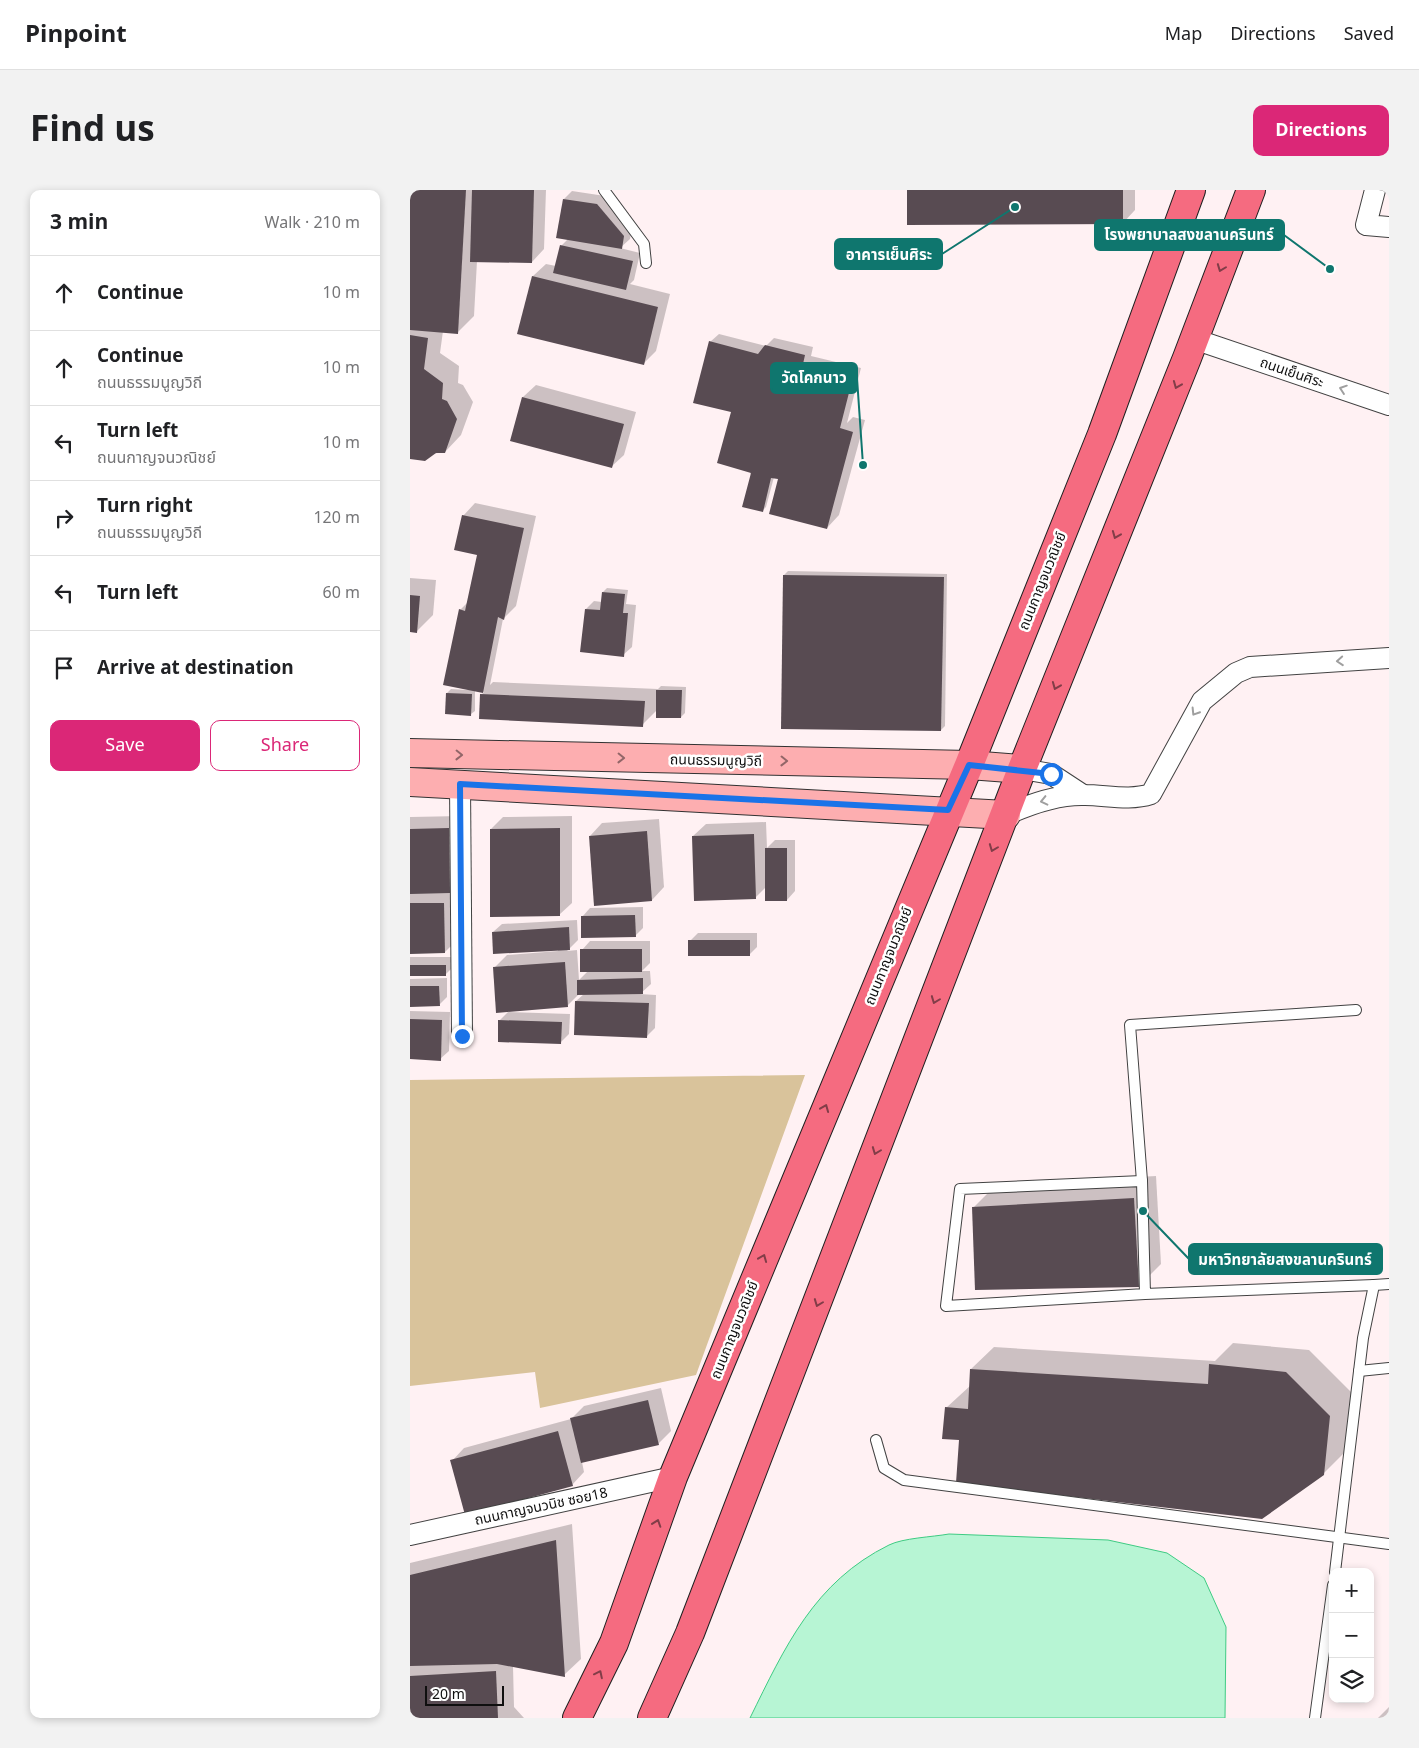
<!DOCTYPE html>
<meta charset="utf-8">
<style>
:root{--surface:#fff;--page:#f2f2f2;--text:#202124;--muted:#757577;--line:#e0e0e0;--accent:#db2777}
body{margin:0;font-family:Georgia,"Noto Sans Thai",serif;background:var(--page);color:var(--text)}
.controls{position:absolute;right:15px;bottom:15px;display:grid;overflow:hidden;border-radius:10px;box-shadow:0 2px 8px #0003}
.controls button{width:45px;height:45px;display:grid;place-items:center;padding:0;border:0;border-bottom:1px solid var(--line);background:var(--surface);color:var(--text);font:25px sans-serif}
.scale{position:absolute;left:15px;bottom:12px;width:79px;box-sizing:border-box;padding-left:5px;border:2px solid #0f0f0f;border-top:0;font-size:14px;line-height:18px;white-space:nowrap;color:#0f0f0f;-webkit-text-stroke:4px #fff;paint-order:stroke}
.stop{position:absolute;width:15px;height:15px;margin:-11px;border:4px solid #1a73e8;border-radius:50%;background:#fff}
.stop.end{background:#1a73e8;border-color:#fff;box-shadow:0 1px 5px #0008}
.list{margin:0;padding:0;list-style:none}
h2{display:flex;justify-content:space-between;align-items:center;height:65px;margin:0;padding:0 20px;font-size:21px}
h2 small{font-size:16px;font-weight:400;color:var(--muted)}
.list li{display:grid;grid-template-columns:32px 1fr auto;gap:15px;align-items:center;box-sizing:border-box;height:75px;padding:0 20px;border-top:1px solid var(--line)}
.list b{display:block;font-size:19px;white-space:nowrap}
.list p{margin:0;font-size:16px;white-space:nowrap;color:var(--muted)}
.list em{font-size:16px;font-style:normal;color:var(--muted)}
.actions{display:flex;gap:10px;padding:15px 20px}
.actions a{flex:1;padding:11px 0;border:1px solid var(--accent);border-radius:10px;text-align:center;font-size:18px;color:var(--accent)}
.actions .main{background:var(--accent);color:#fff}
.icon{flex:none;width:28px;height:28px;fill:none;stroke:currentColor;stroke-width:2;stroke-linecap:round;stroke-linejoin:round}
.map{position:relative;flex:none;width:979px;height:1528px;overflow:hidden;border-radius:10px}
header{display:flex;align-items:center;gap:30px;box-sizing:border-box;height:70px;padding:0 25px;background:var(--surface);border-bottom:1px solid var(--line)}
header strong{font-size:24px}
nav{display:flex;gap:28px;margin-inline-start:auto;font-size:18px}
.intro{display:flex;align-items:center;justify-content:space-between;box-sizing:border-box;height:120px;padding:0 30px}
h1{margin:0;font-size:35px}
.button{padding:12px 22px;border-radius:10px;background:var(--accent);color:#fff;font-size:18px;font-weight:700}
main{display:flex;gap:30px;padding:0 30px}
aside{flex:1;background:var(--surface);border-radius:10px;box-shadow:0 2px 8px #0003}
.map>svg:first-child{display:block}
</style>
<header>
<strong>Pinpoint</strong>
<nav><a>Map</a><a>Directions</a><a>Saved</a></nav>
</header>
<div class="intro"><h1>Find us</h1><a class="button">Directions</a></div>
<main>
<aside>
<h2>3 min<small>Walk · 210 m</small></h2>
<ul class="list">
<li><svg class="icon" aria-label="ahead" viewBox="0 0 24 24"><path d="M12 20V5M6 11l6-6 6 6"/></svg><div><b>Continue</b></div><em>10 m</em></li>
<li><svg class="icon" aria-label="ahead" viewBox="0 0 24 24"><path d="M12 20V5M6 11l6-6 6 6"/></svg><div><b>Continue</b><p>ถนนธรรมนูญวิถี</p></div><em>10 m</em></li>
<li><svg class="icon" aria-label="left" viewBox="0 0 24 24"><path d="M17 20v-9H6M10 6l-5 5 5 5"/></svg><div><b>Turn left</b><p>ถนนกาญจนวณิชย์</p></div><em>10 m</em></li>
<li><svg class="icon" aria-label="right" viewBox="0 0 24 24"><path d="M7 20v-9h11M14 6l5 5-5 5"/></svg><div><b>Turn right</b><p>ถนนธรรมนูญวิถี</p></div><em>120 m</em></li>
<li><svg class="icon" aria-label="left" viewBox="0 0 24 24"><path d="M17 20v-9H6M10 6l-5 5 5 5"/></svg><div><b>Turn left</b></div><em>60 m</em></li>
<li><svg class="icon" aria-label="arrive" viewBox="0 0 24 24"><path d="M6 21V4h12l-3 4 3 4H6"/></svg><div><b>Arrive at destination</b></div></li>
</ul>
<div class="actions"><a class="main">Save</a><a>Share</a></div>
</aside>
<div class="map">
<svg width="979" height="1528" viewBox="0 0 979 1528">
<rect width="100%" height="100%" fill="#fff1f3"/>
<polygon fill="#d9c39b" points="395,885 286,1185 130,1218 125,1182 0,1196 0,890"/>
<path fill="#b7f5d4" stroke="#3fcb83" d="M 539,1344 L 698,1350 L 757,1363 L 794,1388 L 816,1437 L 815,1528 L 340,1528 C 375,1457 404,1392 479,1355 C 493,1348 522,1347 539,1344 Z"/>
<g fill="#0003">
<polygon points="0,0 136,0 134,59 122,72 67,71 64,126 48,142 33,141 30,163 49,176 48,193 53,195 63,212 51,245 35,262 0,267"/>
<polygon points="498,0 725,0 725,20 713,33"/>
<polygon points="162,1 195,6 222,38 220,49 210,58 230,63 224,90 220,94 260,104 246,161 233,174 109,143 123,86 136,74 146,76 151,56 158,49 154,9"/>
<polygon points="309,144 356,156 364,148 403,157 401,166 451,178 437,233 443,227 455,230 429,325 417,338 369,288 364,287 356,317 352,321 300,152"/>
<polygon points="126,195 226,222 214,265 201,277 101,250 113,207"/>
<polygon points="65,313 126,326 106,416 93,429 80,495 83,492 248,499 251,496 276,497 275,523 271,527 247,520 232,535 71,505 74,502 65,500 65,521 61,524 37,503 41,499 58,500 50,420 59,411 68,364 53,326"/>
<polygon points="378,381 537,384 535,536 531,540 374,385"/>
<polygon points="0,388 26,390 23,425 6,442 0,441"/>
<polygon points="197,398 218,400 216,414 226,415 222,457 213,465 176,419 184,411 192,412 193,402"/>
<polygon points="51,626 47,750 35,762 0,763 0,627"/>
<polygon points="162,626 162,713 149,725 81,639 93,627"/>
<polygon points="249,629 254,697 242,710 180,646 192,633"/>
<polygon points="356,632 357,658 365,650 385,650 385,701 377,710 357,696 346,707 283,646 296,634"/>
<polygon points="233,717 233,738 225,746 172,727 180,718"/>
<polygon points="167,730 168,750 157,761 167,760 169,790 178,781 172,760 180,751 240,751 240,773 232,781 240,781 241,794 230,804 246,805 245,838 237,846 166,844 166,811 174,804 169,804 158,815 84,778 97,765 148,761 148,759 83,742 92,734"/>
<polygon points="288,743 347,743 347,757 339,765 280,751"/>
<polygon points="0,767 43,767 43,777 35,785 0,785"/>
<polygon points="37,788 37,807 29,815 0,815 0,789"/>
<polygon points="0,821 40,822 39,861 30,869 0,868"/>
<polygon points="98,822 160,824 159,844 151,852 89,831"/>
<polygon points="746,986 751,1074 729,1096 564,1017 586,995"/>
<polygon points="823,1153 899,1160 942,1203 936,1261 913,1284 551,1249 536,1218 561,1195 561,1179 584,1157 805,1171"/>
<polygon points="251,1198 261,1241 248,1254 172,1272 174,1282 162,1295 42,1271 54,1258 161,1229 174,1216"/>
<polygon points="162,1334 171,1469 154,1485 103,1476 104,1517 114,1528 0,1528 0,1373"/>
<polygon points="979,1517 979,1528 968,1528"/>
</g>
<g fill="#584b52">
<polygon points="0,0 56,0 48,144 0,140"/>
<polygon points="62,0 124,0 122,73 60,72"/>
<polygon points="497,0 713,0 713,34 497,35"/>
<polygon points="153,9 187,14 214,46 212,59 146,48"/>
<polygon points="150,55 223,71 216,100 143,83"/>
<polygon points="122,86 248,117 234,175 107,144"/>
<polygon points="0,145 18,148 14,179 33,193 32,209 37,211 47,229 35,263 26,263 15,271 0,269"/>
<polygon points="299,151 348,164 355,155 395,165 393,174 443,187 430,238 443,242 417,339 359,324 368,289 361,288 353,322 332,317 341,283 307,273 321,222 283,213"/>
<polygon points="112,207 214,234 202,278 100,251"/>
<polygon points="52,325 114,338 94,430 88,427 73,503 33,495 49,419 55,421 67,365 44,360"/>
<polygon points="373,385 534,387 531,541 371,539"/>
<polygon points="192,402 215,404 213,423 218,423 214,467 170,462 175,419 190,420"/>
<polygon points="0,405 10,406 7,443 0,442"/>
<polygon points="246,500 272,500 271,528 246,528"/>
<polygon points="36,503 62,504 61,526 35,524"/>
<polygon points="70,504 235,511 233,537 69,529"/>
<polygon points="39,638 40,703 0,704 0,639"/>
<polygon points="150,638 150,726 80,727 80,639"/>
<polygon points="237,641 242,711 184,716 179,646"/>
<polygon points="344,644 346,709 284,711 282,646"/>
<rect x="355" y="658" width="22" height="53"/>
<polygon points="0,713 34,713 35,763 0,764"/>
<polygon points="225,725 226,747 171,748 171,726"/>
<polygon points="159,737 160,760 83,764 82,742"/>
<rect x="278" y="750" width="62" height="16"/>
<rect x="170" y="759" width="62" height="23"/>
<polygon points="155,772 158,817 86,823 83,777"/>
<rect x="0" y="775" width="36" height="11"/>
<polygon points="233,788 233,804 167,805 167,790"/>
<polygon points="0,796 29,796 30,816 0,817"/>
<polygon points="165,811 239,813 237,848 164,845"/>
<polygon points="0,829 32,830 31,871 0,869"/>
<polygon points="88,830 152,832 151,854 88,852"/>
<polygon points="724,1008 729,1097 565,1100 562,1017"/>
<polygon points="799,1174 876,1182 920,1226 914,1285 852,1329 546,1293 549,1250 532,1249 535,1217 558,1219 560,1179 798,1194"/>
<polygon points="238,1210 249,1255 171,1273 160,1228"/>
<polygon points="148,1241 163,1296 55,1325 40,1270"/>
<polygon points="146,1350 155,1487 87,1474 0,1476 0,1385"/>
<polygon points="86,1481 88,1528 0,1528 0,1486"/>
</g>
<g fill="none" stroke-linecap="round" stroke-linejoin="round">
<defs>
<g id="lane">
<polyline points="194,0 234,54 236,73"/>
<polyline points="732,991 720,835 946,820"/>
<polyline points="735,1104 732,991 550,999 536,1116 735,1104 964,1095"/>
<polyline points="949,1181 979,1178"/>
<polyline points="466,1250 474,1278 494,1290 979,1354"/>
<polyline points="925,1382 953,1148 964,1095 979,1094"/>
<polyline points="905,1528 923,1395"/>
</g>
<g id="street">
<polyline points="965,0 956,35 979,37"/>
<polyline points="784,149 979,215"/>
<polyline points="612,579 641,584 673,605"/>
<polyline points="50,595 52,846"/>
<path d="M 596,625 C 620,614 648,604 675,605 C 696,605 720,611 741,604 L 792,511 L 826,483 L 840,477 L 979,468"/>
<polyline points="0,1345 263,1287"/>
</g>
<g id="secondary">
<polyline points="0,563 559,575 612,579"/>
<polyline points="0,592 596,625"/>
</g>
<g id="primary">
<polyline points="167,1528 204,1453 263,1287 559,575 692,244 781,0"/>
<polyline points="242,1528 280,1443 612,579 777,168 841,0"/>
</g>
</defs>
<use href="#lane" stroke="#424242" stroke-width="12"/>
<use href="#street" stroke="#424242" stroke-width="22"/>
<use href="#secondary" stroke="#313131" stroke-width="30"/>
<use href="#primary" stroke="#202020" stroke-width="30"/>
<use href="#lane" stroke="#fff" stroke-width="10"/>
<use href="#street" stroke="#fff" stroke-width="20"/>
<use href="#secondary" stroke="#fdaeb0" stroke-width="28"/>
<use href="#primary" stroke="#f56b80" stroke-width="28"/>
</g>
<defs><path id="oneway-chevron" d="M-2-3.5L2.5 0L-2 3.5" fill="none" stroke-width="1.6" stroke-linecap="round" stroke-linejoin="round" transform="scale(1.25)"/></defs>
<g stroke="#823d48">
<use href="#oneway-chevron" transform="translate(811 78) rotate(111)"/>
<use href="#oneway-chevron" transform="translate(767 195) rotate(112)"/>
<use href="#oneway-chevron" transform="translate(706 345) rotate(112)"/>
<use href="#oneway-chevron" transform="translate(646 496) rotate(112)"/>
<use href="#oneway-chevron" transform="translate(583 658) rotate(111)"/>
<use href="#oneway-chevron" transform="translate(525 810) rotate(111)"/>
<use href="#oneway-chevron" transform="translate(415 918) rotate(-68)"/>
<use href="#oneway-chevron" transform="translate(466 961) rotate(111)"/>
<use href="#oneway-chevron" transform="translate(353 1068) rotate(-68)"/>
<use href="#oneway-chevron" transform="translate(408 1113) rotate(111)"/>
<use href="#oneway-chevron" transform="translate(247 1333) rotate(-71)"/>
<use href="#oneway-chevron" transform="translate(189 1484) rotate(-64)"/>
</g>
<g stroke="#9f9f9f">
<use href="#oneway-chevron" transform="translate(933 199) rotate(-161)"/>
<use href="#oneway-chevron" transform="translate(930 471) rotate(176)"/>
<use href="#oneway-chevron" transform="translate(785 522) rotate(122)"/>
<use href="#oneway-chevron" transform="translate(634 611) rotate(167)"/>
</g>
<g stroke="#926668">
<use href="#oneway-chevron" transform="translate(49 565) rotate(1)"/>
<use href="#oneway-chevron" transform="translate(211 568) rotate(1)"/>
<use href="#oneway-chevron" transform="translate(374 571) rotate(1)"/>
</g>
<g fill="none" stroke-linecap="round" stroke-linejoin="round">
<polyline stroke="#1a73e8" stroke-width="6" points="52,846 50,594 538,620 559,575 641,584"/>
</g>
<g text-anchor="middle" stroke-width="5" stroke-linejoin="round" paint-order="stroke">
<g font-size="14" fill="#0f0f0f" stroke="#fff">
<text transform="translate(882 182) rotate(19)" y="5">ถนนเย็นศิระ</text>
<text transform="translate(632 391) rotate(-68)" y="5">ถนนกาญจนวณิชย์</text>
<text transform="translate(306 570) rotate(1)" y="5">ถนนธรรมนูญวิถี</text>
<text transform="translate(478 766) rotate(-68)" y="5">ถนนกาญจนวณิชย์</text>
<text transform="translate(324 1140) rotate(-68)" y="5">ถนนกาญจนวณิชย์</text>
<text transform="translate(131 1316) rotate(-12)" y="5">ถนนกาญจนวนิช ซอย18</text>
</g>
</g>
<path fill="none" stroke="#0f766e" stroke-width="2" d="M920 79L874 45M605 17L532 64M453 275L447 188M733 1021L779 1069"/>
<g fill="#0f766e" stroke="#fff" stroke-width="2">
<circle cx="920" cy="79" r="5"/>
<circle cx="605" cy="17" r="5"/>
<circle cx="453" cy="275" r="5"/>
<circle cx="733" cy="1021" r="5"/>
</g>
<g fill="#0f766e" stroke="#0f766e" stroke-width="2">
<rect x="685" y="30" width="189" height="30" rx="5"/>
<rect x="425" y="49" width="107" height="30" rx="5"/>
<rect x="361" y="173" width="86" height="30" rx="5"/>
<rect x="779" y="1054" width="193" height="30" rx="5"/>
</g>
<g font-size="15" text-anchor="middle" font-weight="bold" fill="#fff">
<text x="779" y="50">โรงพยาบาลสงขลานครินทร์</text>
<text x="479" y="70">อาคารเย็นศิระ</text>
<text x="404" y="193">วัดโคกนาว</text>
<text x="875" y="1075">มหาวิทยาลัยสงขลานครินทร์</text>
</g>
</svg>
<div class="controls">
<button>+</button>
<button>−</button>
<button><svg class="icon" aria-label="layers" viewBox="0 0 24 24"><path d="M12 4l9 5-9 5-9-5zM3 14l9 5 9-5"/></svg></button>
</div>
<div class="scale">20 m</div>
<div class="stop" style="left:641px;top:584px"></div>
<div class="stop end" style="left:52px;top:846px"></div>
</div>
</main>
